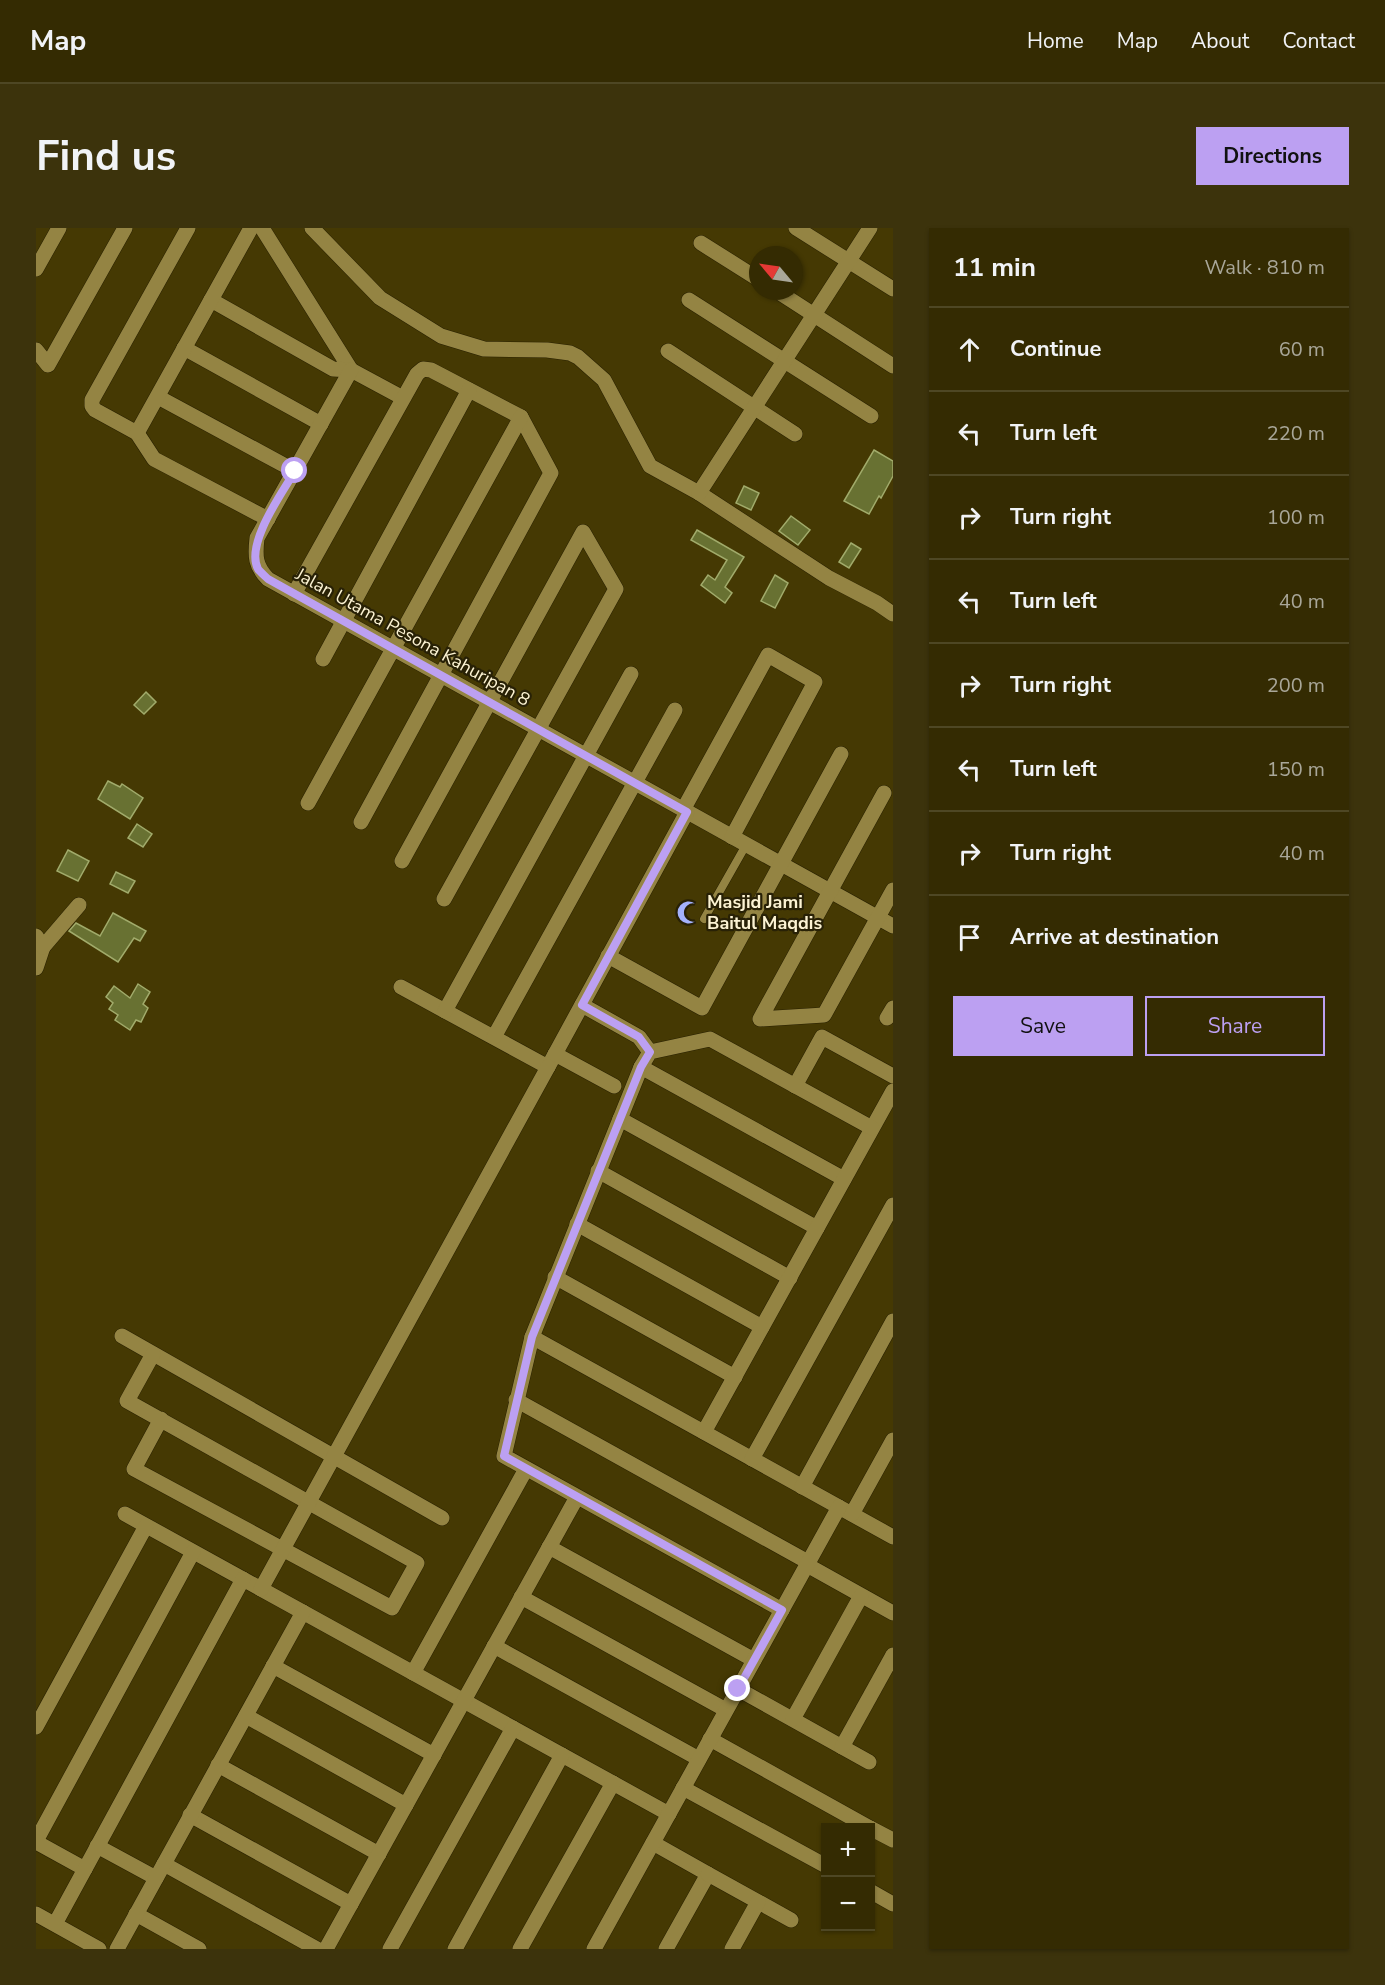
<!DOCTYPE html>
<meta charset="utf-8">
<style>
:root{--surface:#342b02;--page:#3c330c;--text:#f1f3f6;--muted:#a9a799;--line:#4e4724;--accent:#bca0f2}
body{margin:0;font-family:"Nunito Sans",sans-serif;background:var(--page);color:var(--text)}
.controls{position:absolute;right:18px;bottom:18px;display:grid;overflow:hidden;border-radius:0px;box-shadow:0 2px 4px #0004}
.controls button{width:54px;height:54px;display:grid;place-items:center;padding:0;border:0;border-bottom:2px solid var(--line);background:var(--surface);color:var(--text);font:30px sans-serif}
.compass{position:absolute;left:713px;top:18px;width:54px;height:54px;border-radius:50%;background:var(--surface);box-shadow:0 2px 4px #0004;rotate:299deg}
.stop{position:absolute;width:18px;height:18px;margin:-14px;border:4px solid #bca0f2;border-radius:50%;background:#fff}
.stop.end{background:#bca0f2;border-color:#fff;box-shadow:0 2px 6px #0008}
.list{margin:0;padding:0;list-style:none}
h2{display:flex;justify-content:space-between;align-items:center;height:78px;margin:0;padding:0 24px;font-size:26px}
h2 small{font-size:20px;font-weight:400;color:var(--muted)}
.list li{display:grid;grid-template-columns:39px 1fr auto;gap:18px;align-items:center;box-sizing:border-box;height:84px;padding:0 24px;border-top:2px solid var(--line)}
.list b{display:block;font-size:22px;white-space:nowrap}
.list em{font-size:20px;font-style:normal;color:var(--muted)}
.actions{display:flex;gap:12px;padding:18px 24px}
.actions a{flex:1;padding:14px 0;border:2px solid var(--accent);border-radius:0px;text-align:center;font-size:21px;color:var(--accent)}
.actions .main{background:var(--accent);color:#111}
.icon{flex:none;width:33px;height:33px;fill:none;stroke:currentColor;stroke-width:2;stroke-linecap:round;stroke-linejoin:round}
.map{position:relative;flex:none;width:857px;height:1721px;overflow:hidden;border-radius:0px}
header{display:flex;align-items:center;gap:36px;box-sizing:border-box;height:84px;padding:0 30px;background:var(--surface);border-bottom:2px solid var(--line)}
header strong{font-size:28px}
nav{display:flex;gap:33px;margin-inline-start:auto;font-size:21px}
.intro{display:flex;align-items:center;justify-content:space-between;box-sizing:border-box;height:144px;padding:0 36px}
h1{margin:0;font-size:42px}
.button{padding:15px 27px;border-radius:0px;background:var(--accent);color:#111;font-size:21px;font-weight:700}
main{display:flex;gap:36px;padding:0 36px}
aside{flex:1;background:var(--surface);border-radius:0px;box-shadow:0 2px 4px #0004}
.map>svg:first-child{display:block}
</style>
<header>
<strong>Map</strong>
<nav><a>Home</a><a>Map</a><a>About</a><a>Contact</a></nav>
</header>
<div class="intro"><h1>Find us</h1><a class="button">Directions</a></div>
<main>
<div class="map">
<svg width="857" height="1721" viewBox="0 0 857 1721">
<rect width="100%" height="100%" fill="#453903"/>
<g fill="#687132" stroke="#a1ab6b" stroke-width="1.5">
<polygon points="838,222 857,233 857,248 845,270 843,268 833,286 808,273"/>
<polygon points="708,258 723,265 715,282 700,275"/>
<polygon points="755,288 774,302 762,317 743,303"/>
<polygon points="661,302 708,329 689,359 696,365 689,375 665,357 672,347 679,352 691,332 655,312"/>
<polygon points="815,315 825,321 813,340 803,334"/>
<polygon points="739,347 752,355 739,380 725,373"/>
<polygon points="110,464 120,474 108,486 98,477"/>
<polygon points="72,553 84,559 86,556 107,570 94,591 62,571"/>
<polygon points="101,596 116,606 107,619 92,610"/>
<polygon points="32,622 53,633 42,653 21,643"/>
<polygon points="80,644 99,653 92,665 74,656"/>
<polygon points="77,685 110,703 104,713 98,710 82,734 33,703 40,695 64,708"/>
<polygon points="102,756 114,764 107,776 112,780 105,794 100,792 94,802 79,792 82,787 73,781 77,775 70,769 78,758 94,770"/>
</g>
<g fill="none" stroke-linecap="round" stroke-linejoin="round">
<defs>
<polyline id="lane" points="668,691 710,617"/>
<g id="street">
<polyline points="152,0 56,172 56,178 59,182 101,205 118,231 232,291"/>
<polyline points="226,0 315,142"/>
<polyline points="276,0 344,70 405,108 448,121 511,122 534,125 542,129 568,152 614,238 663,265 793,350 841,375 857,386"/>
<polyline points="760,0 857,61"/>
<polyline points="665,15 722,51"/>
<polyline points="0,41 23,0"/>
<polyline points="741,63 857,138"/>
<polyline points="175,72 297,141 315,142 367,170"/>
<polyline points="653,72 835,188"/>
<polyline points="148,120 285,196"/>
<polyline points="0,122 12,137 89,0"/>
<polyline points="632,123 759,206"/>
<path d="M 315,142 L 221,310 C 219,328 219,338 232,351 L 857,698"/>
<polyline points="122,169 259,243"/>
<polyline points="101,205 215,0"/>
<polyline points="663,265 834,0"/>
<polyline points="258,366 381,146 387,141 395,142 485,189 515,245 325,594"/>
<polyline points="287,431 433,162"/>
<polyline points="848,565 724,791 788,787 857,662"/>
<polyline points="272,575 485,189"/>
<polyline points="647,582 732,427 779,454 696,609"/>
<polyline points="366,633 547,304 580,361 408,671"/>
<polyline points="0,708 7,719 0,740"/>
<polyline points="7,719 43,677"/>
<polyline points="572,728 666,780 805,526"/>
<polyline points="365,759 512,839 651,584"/>
<polyline points="546,777 603,809 614,824"/>
<polyline points="409,783 595,446"/>
<polyline points="851,790 857,780"/>
<polyline points="458,809 639,482"/>
<polyline points="519,826 578,858"/>
<polyline points="605,839 808,951"/>
<polyline points="759,858 786,809 857,848"/>
<polyline points="584,891 781,1000"/>
<polyline points="562,943 754,1050"/>
<polyline points="541,996 726,1099"/>
<polyline points="519,1049 699,1149"/>
<polyline points="86,1108 406,1290"/>
<polyline points="496,1109 857,1309"/>
<polyline points="117,1126 91,1173 381,1335 356,1380 98,1241 125,1191"/>
<polyline points="480,1172 772,1334"/>
<polyline points="668,1204 857,863"/>
<polyline points="716,1231 857,977"/>
<polyline points="766,1259 857,1093"/>
<polyline points="89,1286 633,1586"/>
<polyline points="816,1286 857,1212"/>
<polyline points="513,1319 718,1432"/>
<polyline points="771,1337 857,1385"/>
<polyline points="225,1361 512,839"/>
<polyline points="485,1369 690,1482"/>
<polyline points="746,1382 468,1228 496,1109 605,839 614,824 674,811 836,900"/>
<polyline points="458,1418 663,1531"/>
<polyline points="237,1438 398,1527"/>
<polyline points="377,1445 490,1241"/>
<polyline points="702,1461 833,1534"/>
<polyline points="210,1488 370,1577"/>
<polyline points="757,1491 825,1368"/>
<polyline points="0,1499 110,1298"/>
<polyline points="674,1511 834,1600"/>
<polyline points="806,1519 857,1427"/>
<polyline points="182,1537 343,1626"/>
<polyline points="647,1560 790,1638"/>
<polyline points="154,1587 315,1676"/>
<polyline points="834,1600 857,1612"/>
<polyline points="0,1613 157,1324"/>
<polyline points="0,1614 49,1641"/>
<polyline points="617,1615 672,1646 630,1721"/>
<polyline points="61,1618 120,1650"/>
<polyline points="128,1636 281,1721"/>
<polyline points="672,1646 755,1692"/>
<polyline points="834,1663 857,1676"/>
<polyline points="0,1686 63,1721"/>
<polyline points="100,1686 163,1721"/>
<polyline points="19,1696 207,1351"/>
<polyline points="81,1721 267,1384"/>
<polyline points="290,1721 541,1269"/>
<polyline points="354,1721 477,1500"/>
<polyline points="419,1721 526,1527"/>
<polyline points="484,1721 577,1555"/>
<polyline points="558,1721 803,1279"/>
<polyline points="696,1721 722,1674"/>
</g>
</defs>
<use href="#lane" stroke="#292100" stroke-width="9"/>
<use href="#street" stroke="#292100" stroke-width="16"/>
<use href="#lane" stroke="#948443" stroke-width="8"/>
<use href="#street" stroke="#948443" stroke-width="15"/>
</g>
<g fill="none" stroke-linecap="round" stroke-linejoin="round">
<path stroke="#bca0f2" stroke-width="8" d="M 259,243 C 246,265 209,316 222,341 C 224,344 229,348 232,351 L 651,584 L 546,777 L 603,809 L 614,824 L 605,839 L 496,1109 L 468,1228 L 746,1382 L 702,1461"/>
</g>
<defs>
<symbol id="mosque-bare" viewBox="-9 -9 18 18"><path d="M3.5-4.9A6 6 0 1 0 3.5 4.9A5 5 0 1 1 3.5-4.9Z" fill="#a4b2fc" stroke="#282106" stroke-width="2.5" paint-order="stroke"/></symbol>
</defs>
<g fill-rule="evenodd">
<use href="#mosque-bare" x="636" y="668" width="33" height="33"/>
</g>
<g text-anchor="middle" stroke-width="4.5" stroke-linejoin="round" paint-order="stroke">
<g font-size="18" fill="#fcf3d3" stroke="#282106">
<text transform="translate(377 409) rotate(29)" y="6">Jalan Utama Pesona Kahuripan 8</text>
</g>
<g font-size="18" font-weight="bold" fill="#fcf3d3" stroke="#282106" text-anchor="start">
<text x="671" y="680">Masjid Jami<tspan x="671" dy="21">Baitul Maqdis</tspan></text>
</g>
</g>
</svg>
<div class="controls">
<button>+</button>
<button>−</button>
</div>
<svg class="compass" viewBox="-18 -18 36 36"><path d="M0-13l5 13h-10z" fill="#e53935"/><path d="M0 13l5-13h-10z" fill="#a9a799"/></svg>
<div class="stop" style="left:259px;top:243px"></div>
<div class="stop end" style="left:702px;top:1461px"></div>
</div>
<aside>
<h2>11 min<small>Walk · 810 m</small></h2>
<ul class="list">
<li><svg class="icon" aria-label="ahead" viewBox="0 0 24 24"><path d="M12 20V5M6 11l6-6 6 6"/></svg><div><b>Continue</b></div><em>60 m</em></li>
<li><svg class="icon" aria-label="left" viewBox="0 0 24 24"><path d="M17 20v-9H6M10 6l-5 5 5 5"/></svg><div><b>Turn left</b></div><em>220 m</em></li>
<li><svg class="icon" aria-label="right" viewBox="0 0 24 24"><path d="M7 20v-9h11M14 6l5 5-5 5"/></svg><div><b>Turn right</b></div><em>100 m</em></li>
<li><svg class="icon" aria-label="left" viewBox="0 0 24 24"><path d="M17 20v-9H6M10 6l-5 5 5 5"/></svg><div><b>Turn left</b></div><em>40 m</em></li>
<li><svg class="icon" aria-label="right" viewBox="0 0 24 24"><path d="M7 20v-9h11M14 6l5 5-5 5"/></svg><div><b>Turn right</b></div><em>200 m</em></li>
<li><svg class="icon" aria-label="left" viewBox="0 0 24 24"><path d="M17 20v-9H6M10 6l-5 5 5 5"/></svg><div><b>Turn left</b></div><em>150 m</em></li>
<li><svg class="icon" aria-label="right" viewBox="0 0 24 24"><path d="M7 20v-9h11M14 6l5 5-5 5"/></svg><div><b>Turn right</b></div><em>40 m</em></li>
<li><svg class="icon" aria-label="arrive" viewBox="0 0 24 24"><path d="M6 21V4h12l-3 4 3 4H6"/></svg><div><b>Arrive at destination</b></div></li>
</ul>
<div class="actions"><a class="main">Save</a><a>Share</a></div>
</aside>
</main>
